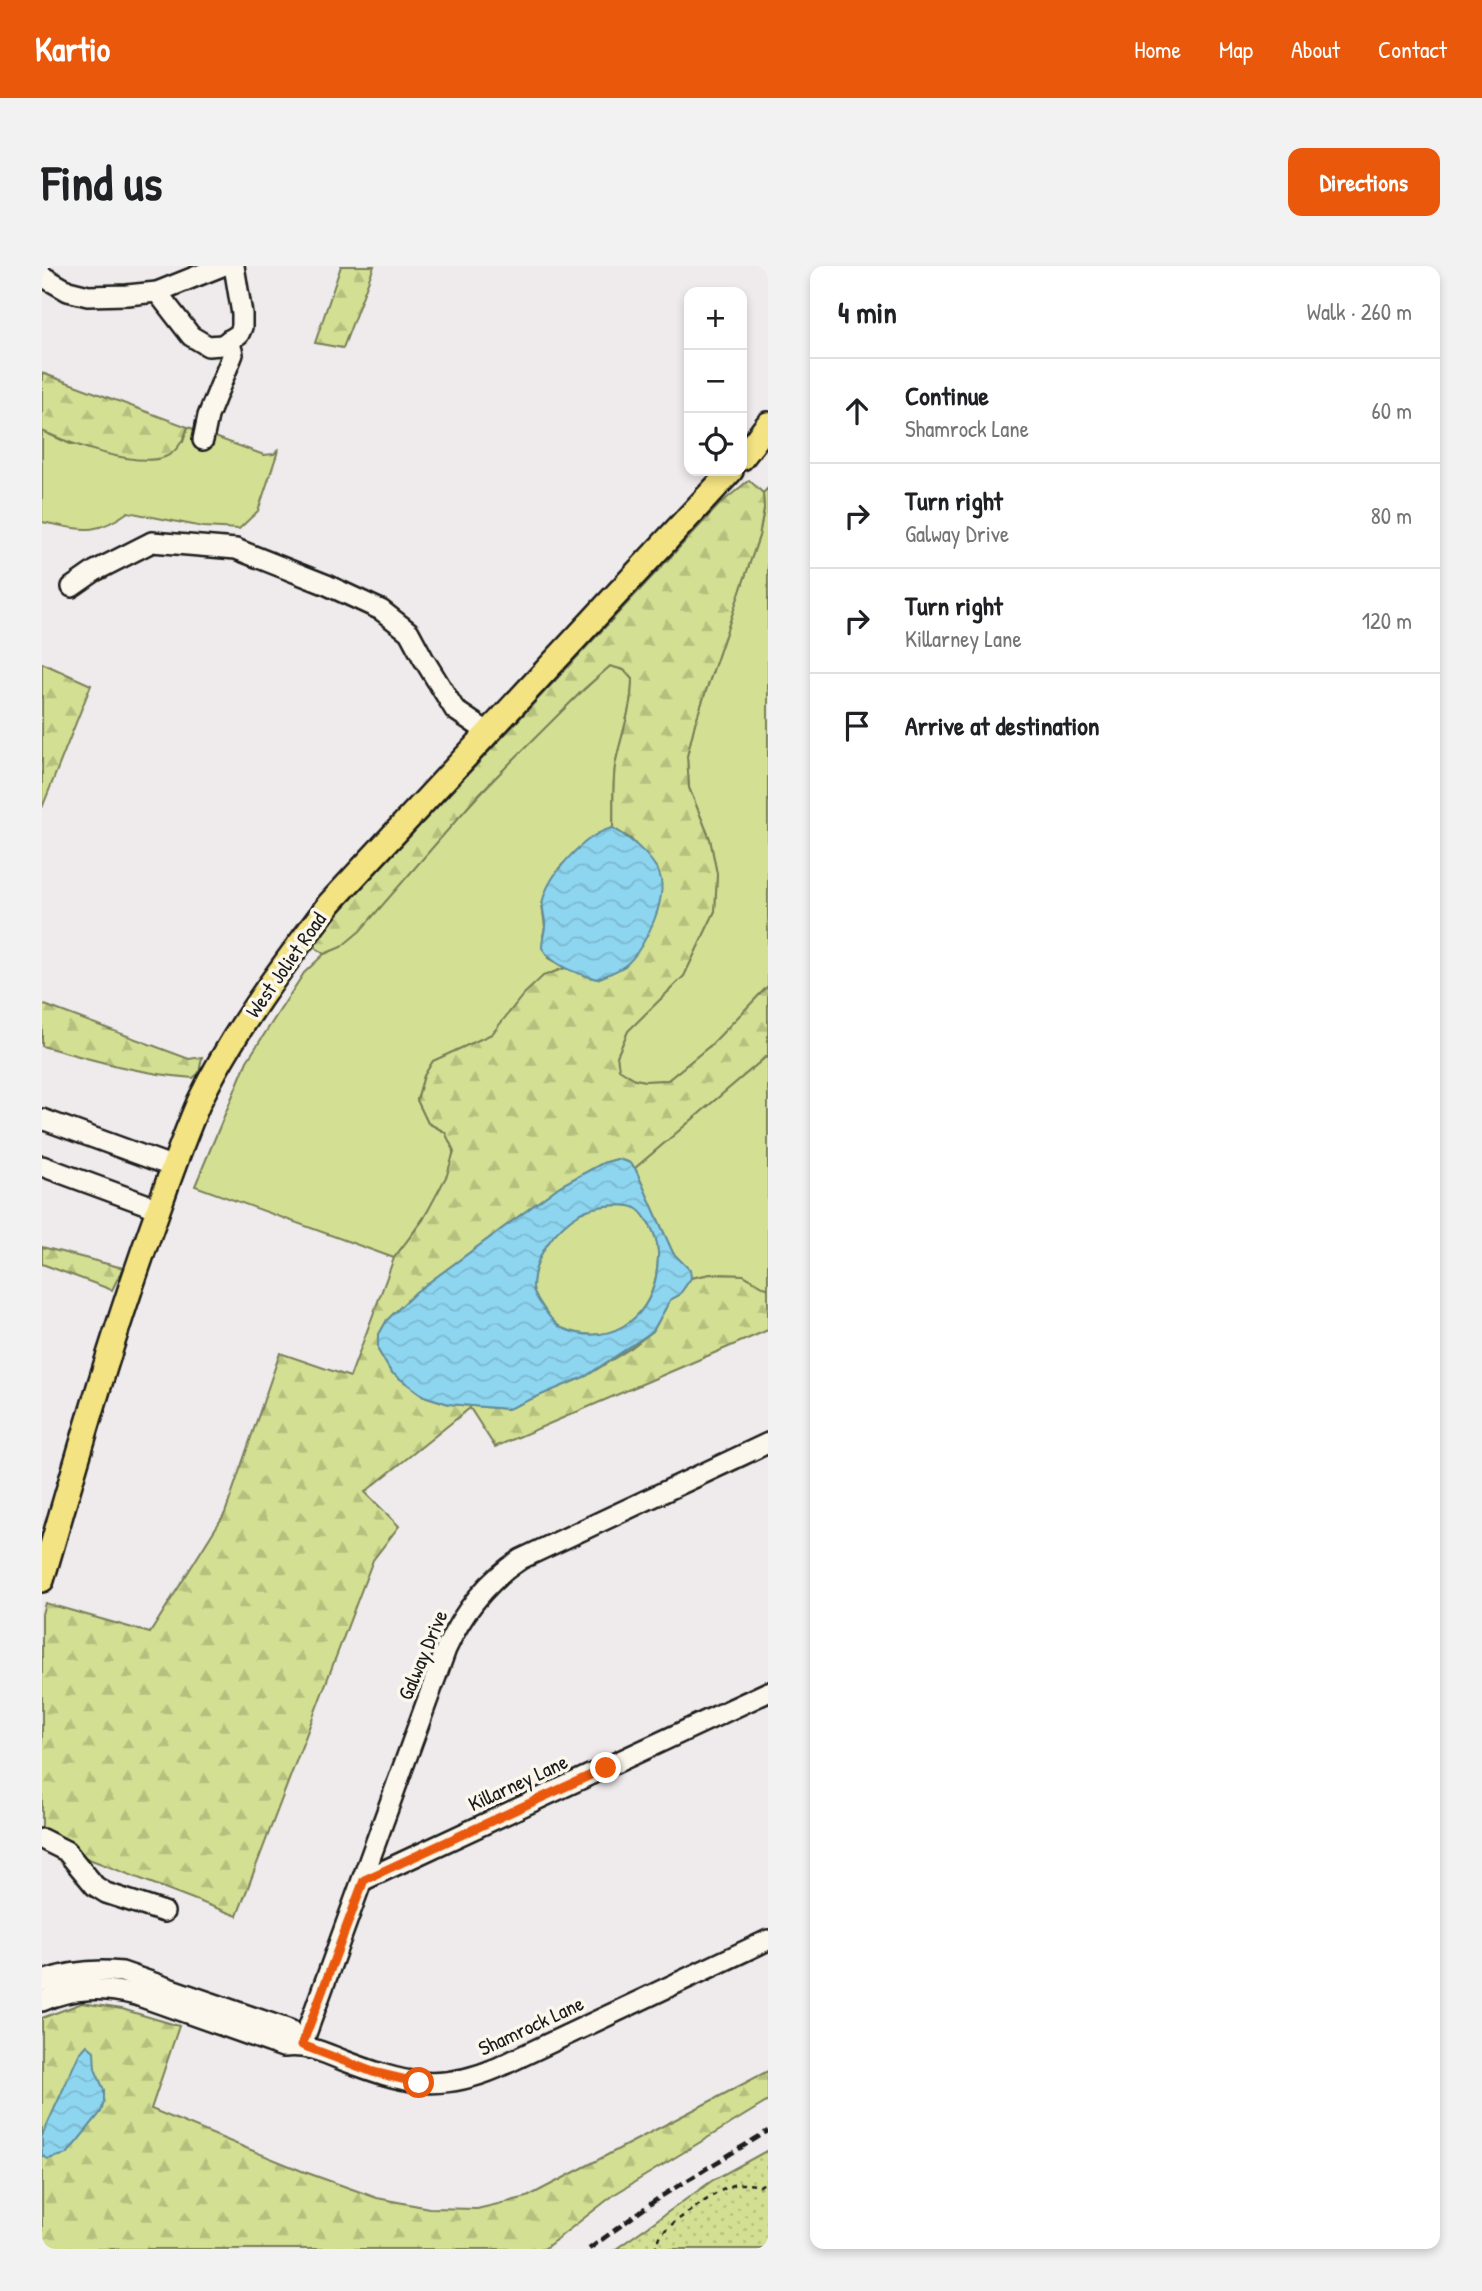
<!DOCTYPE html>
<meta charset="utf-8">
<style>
:root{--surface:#fff;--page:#f2f2f2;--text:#202124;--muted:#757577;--line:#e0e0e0;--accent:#ea580c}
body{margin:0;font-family:"Patrick Hand",sans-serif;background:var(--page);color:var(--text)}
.controls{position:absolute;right:21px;top:21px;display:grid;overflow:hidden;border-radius:14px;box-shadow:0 4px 10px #0003}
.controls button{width:63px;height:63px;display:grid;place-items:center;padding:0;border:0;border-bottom:2px solid var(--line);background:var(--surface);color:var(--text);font:35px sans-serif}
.stop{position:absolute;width:21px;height:21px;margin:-16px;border:5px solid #ea580c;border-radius:50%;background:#fff}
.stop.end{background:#ea580c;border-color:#fff;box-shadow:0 2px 7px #0008}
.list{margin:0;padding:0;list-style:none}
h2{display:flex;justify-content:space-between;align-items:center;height:91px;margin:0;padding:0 28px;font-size:30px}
h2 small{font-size:23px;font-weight:400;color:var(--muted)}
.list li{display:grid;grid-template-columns:46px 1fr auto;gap:21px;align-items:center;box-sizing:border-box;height:105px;padding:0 28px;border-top:2px solid var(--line)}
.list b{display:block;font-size:26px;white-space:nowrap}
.list p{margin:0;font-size:23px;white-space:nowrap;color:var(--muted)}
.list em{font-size:23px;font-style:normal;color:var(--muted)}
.icon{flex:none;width:38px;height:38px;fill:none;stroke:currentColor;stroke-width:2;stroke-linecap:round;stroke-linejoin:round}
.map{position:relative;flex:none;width:726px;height:1983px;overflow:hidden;border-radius:14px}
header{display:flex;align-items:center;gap:42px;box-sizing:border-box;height:98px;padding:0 35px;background:var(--accent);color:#fff}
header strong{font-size:33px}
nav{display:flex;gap:38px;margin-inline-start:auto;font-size:24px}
.intro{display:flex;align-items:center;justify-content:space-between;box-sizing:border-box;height:168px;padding:0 42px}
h1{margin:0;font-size:49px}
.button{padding:18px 32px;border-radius:14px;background:var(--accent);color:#fff;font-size:24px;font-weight:700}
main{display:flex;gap:42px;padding:0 42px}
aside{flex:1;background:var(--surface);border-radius:14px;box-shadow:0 4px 10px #0003}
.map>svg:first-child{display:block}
</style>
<header>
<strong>Kartio</strong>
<nav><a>Home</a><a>Map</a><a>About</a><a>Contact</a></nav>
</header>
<div class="intro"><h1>Find us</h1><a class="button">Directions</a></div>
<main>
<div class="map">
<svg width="726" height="1983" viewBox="0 0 726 1983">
<defs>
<pattern id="forest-firs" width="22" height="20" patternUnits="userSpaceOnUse" patternTransform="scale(1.75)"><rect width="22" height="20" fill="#d3e093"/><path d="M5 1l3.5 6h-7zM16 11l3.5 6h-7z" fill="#b5c07e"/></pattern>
<pattern id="park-dots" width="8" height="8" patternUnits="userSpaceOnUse" patternTransform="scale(1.75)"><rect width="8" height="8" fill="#d3e093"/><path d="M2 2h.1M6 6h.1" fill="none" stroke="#b5c07e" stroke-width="1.8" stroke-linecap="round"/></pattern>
<pattern id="water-waves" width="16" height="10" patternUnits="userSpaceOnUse" patternTransform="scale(1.75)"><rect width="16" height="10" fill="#8ed6f0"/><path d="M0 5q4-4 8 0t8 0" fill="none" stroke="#7ab7cd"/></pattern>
</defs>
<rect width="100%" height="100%" fill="#efebec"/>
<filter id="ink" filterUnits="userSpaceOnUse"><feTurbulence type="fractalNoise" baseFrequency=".0143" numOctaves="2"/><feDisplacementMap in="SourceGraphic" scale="14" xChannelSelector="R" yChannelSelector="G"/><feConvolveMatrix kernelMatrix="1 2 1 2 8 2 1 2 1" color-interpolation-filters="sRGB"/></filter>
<g filter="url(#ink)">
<g fill="#d3e093" stroke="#787e58" stroke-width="2">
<path d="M 146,161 L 222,189 L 232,188 L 237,182 L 216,245 L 197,263 L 161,261 L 86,246 C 52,271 38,263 0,256 L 0,165 L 28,178 L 141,176 Z"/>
<polygon points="726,222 726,720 669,779 626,814 603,815 593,813 576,803 575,790 586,765 642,710 673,645 675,608 668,573 647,522 645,490 653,457 717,270 722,243 721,227"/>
<path d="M 568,400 L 582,404 L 590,413 C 590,443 580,467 574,495 C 570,513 572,542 571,562 L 553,570 L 533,586 L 517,602 L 505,623 L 500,638 L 503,661 L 501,670 L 506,692 L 523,702 L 501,710 L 450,768 L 391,795 L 382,810 L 375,834 L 386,857 L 403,866 C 406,872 411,880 411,886 C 411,916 370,969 352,992 L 153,920 L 205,795 L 262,707 L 282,688 L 299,681 C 386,585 471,486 568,400 Z"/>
<polygon points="726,789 726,1023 701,1009 669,1008 649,1012 647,1004 631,987 593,902"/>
<path d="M 574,939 C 580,939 590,939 595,942 C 600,946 605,954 608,959 C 618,977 617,991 614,1010 C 605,1056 567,1080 522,1063 C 514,1060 505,1048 500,1040 C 497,1035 491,1028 491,1021 C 491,991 513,962 538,947 C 549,941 561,940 574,939 Z"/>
</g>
<g fill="url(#forest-firs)" stroke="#787e58" stroke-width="2">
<polygon points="299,0 332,0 301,82 273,77"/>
<path d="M 0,107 L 146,161 C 142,173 136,186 123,191 C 93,202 29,178 0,165 Z"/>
<path d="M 707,214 L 721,227 L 722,243 L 717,270 L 653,457 L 645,490 L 647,522 L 668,573 L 675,608 L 673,645 L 642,710 L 586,765 L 575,790 L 577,803 L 593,813 L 603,815 L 626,814 L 669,779 L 726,720 L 726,789 L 593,902 L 586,896 L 575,893 L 561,897 L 518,920 L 374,1026 L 345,1054 L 336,1070 L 336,1084 L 349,1106 L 382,1130 L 407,1138 L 465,1143 L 544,1110 L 589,1082 L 611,1065 L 628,1034 L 637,1029 L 649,1012 L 669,1008 L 701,1009 L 726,1023 L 726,1064 L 453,1181 L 428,1142 L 323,1226 L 357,1260 L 331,1294 L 195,1650 L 0,1575 L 0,1348 L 3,1337 L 108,1367 L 183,1247 L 238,1087 L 308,1111 L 352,992 L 381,954 L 405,909 L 412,885 L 403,866 L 386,857 L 375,834 L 382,810 L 391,795 L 450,768 L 481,729 L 501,710 L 523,702 L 555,713 L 583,700 L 616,604 L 589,573 L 571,562 C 572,543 570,512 574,495 C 580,467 590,443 590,413 L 582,404 L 568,400 L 542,423 L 438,527 L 318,665 L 299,681 L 282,688 L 274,682 L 274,675 L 302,641 L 678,238 Z"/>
<polygon points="0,397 49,419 0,542"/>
<path d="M 0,738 L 147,793 L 160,791 L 157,807 L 151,812 C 99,808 50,794 0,780 Z"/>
<polygon points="0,981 81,1002 70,1024 0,998"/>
<polygon points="40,1737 80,1743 137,1760 109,1843 260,1905 335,1932 387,1942 435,1943 485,1931 726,1805 726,1835 573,1928 502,1983 0,1983 0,1752"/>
</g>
<polygon fill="url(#park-dots)" stroke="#787e58" stroke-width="2" points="726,1884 726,1983 574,1983 671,1914"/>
<g fill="url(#water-waves)" stroke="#608c9b" stroke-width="2" fill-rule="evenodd">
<path d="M 571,562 C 587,572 605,586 615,603 C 630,627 603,682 585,698 C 577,705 564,709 555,713 C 534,707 512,701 500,682 C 500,675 502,668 503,661 C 504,652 499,643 501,634 C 507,608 544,567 571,562 Z"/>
<path d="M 575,893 L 586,896 L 593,902 L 631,987 L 648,1004 L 649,1012 L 637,1029 L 628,1034 L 611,1065 L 544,1110 L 466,1143 L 407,1138 L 382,1130 L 349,1106 L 336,1084 L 336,1070 L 345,1054 L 374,1026 L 518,920 L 561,897 ZM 574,939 C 580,939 590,939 595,943 C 600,946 605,954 608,959 C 618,977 617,991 614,1011 C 605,1056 566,1080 522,1063 C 514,1060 505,1048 500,1040 C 497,1035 491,1028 491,1021 C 491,991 513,962 538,947 C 549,941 561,940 574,939 Z"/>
<polygon points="45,1779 52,1785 53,1803 62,1824 62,1836 59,1846 25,1888 6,1893 0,1889 0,1870 37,1788"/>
</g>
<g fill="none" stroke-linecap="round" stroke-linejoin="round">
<defs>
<g id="minor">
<polyline points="0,10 26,25 46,30 85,29 115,26 180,0"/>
<polyline points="115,26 149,70 166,80 180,79 197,68 200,61 200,48 192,0"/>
<polyline points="161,174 166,150 191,88 187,74"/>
<polyline points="30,321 53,305 110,276 194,283 285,319 339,344 367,366 381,392 413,444 447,467"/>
<polyline points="0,853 132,901"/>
<polyline points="0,900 117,943"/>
<polyline points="0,1573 24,1585 53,1620 64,1627 122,1646"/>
<polyline points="322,1614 726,1426"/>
<path d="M 0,1715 C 27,1706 52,1703 80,1706 L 248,1764 L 260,1779"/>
<path d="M 0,1735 C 32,1721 61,1721 94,1729 L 241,1781 C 266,1778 280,1786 303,1795 C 361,1817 396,1827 455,1802 L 726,1674"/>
<path d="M 260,1779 L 404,1383 C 421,1346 445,1315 479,1293 L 726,1177"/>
</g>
<g id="major">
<polyline points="700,192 726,158"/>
<path d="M 0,1314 C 35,1194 69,1073 112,955 C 126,916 140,875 157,836 C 191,765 241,700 288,637 L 689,205"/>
</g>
</defs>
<use href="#minor" stroke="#1c1c1c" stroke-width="24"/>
<use href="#major" stroke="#1c1c1c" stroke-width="28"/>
<path stroke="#1c1c1c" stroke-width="2.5" stroke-dasharray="5 5" stroke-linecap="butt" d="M 612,1983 C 616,1978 616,1974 619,1969 C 624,1960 681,1921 691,1919 C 700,1917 709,1918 718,1920 L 726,1914"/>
<use href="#minor" stroke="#fbf7ec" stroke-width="19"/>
<use href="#major" stroke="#f4e382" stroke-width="23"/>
<polyline stroke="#1c1c1c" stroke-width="4.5" stroke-dasharray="10 5" stroke-linecap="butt" points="547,1983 618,1931 726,1865"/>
</g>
</g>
<g fill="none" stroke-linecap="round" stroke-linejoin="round" filter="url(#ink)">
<polyline stroke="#ea580c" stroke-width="9" points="377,1817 331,1806 260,1779 322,1614 564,1502"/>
</g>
<g text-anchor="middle" stroke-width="7" stroke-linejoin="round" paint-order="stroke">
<g font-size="21" fill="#1c1c1c" stroke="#fbf7ec">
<text transform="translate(244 699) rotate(-55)" y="7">West Joliet Road</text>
<text transform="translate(381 1389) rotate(-67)" y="7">Galway Drive</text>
<text transform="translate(476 1517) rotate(-25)" y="7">Killarney Lane</text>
<text transform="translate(489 1760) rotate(-25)" y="7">Shamrock Lane</text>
</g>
</g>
</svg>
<div class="controls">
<button>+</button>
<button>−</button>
<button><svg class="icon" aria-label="locate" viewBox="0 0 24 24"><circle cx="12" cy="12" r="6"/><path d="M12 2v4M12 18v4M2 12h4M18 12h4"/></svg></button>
</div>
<div class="stop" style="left:377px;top:1817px"></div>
<div class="stop end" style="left:564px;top:1502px"></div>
</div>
<aside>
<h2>4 min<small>Walk · 260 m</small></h2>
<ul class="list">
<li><svg class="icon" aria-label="ahead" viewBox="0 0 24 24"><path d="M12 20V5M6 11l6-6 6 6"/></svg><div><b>Continue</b><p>Shamrock Lane</p></div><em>60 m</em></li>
<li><svg class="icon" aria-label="right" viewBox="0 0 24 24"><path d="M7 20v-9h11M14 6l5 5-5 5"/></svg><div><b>Turn right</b><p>Galway Drive</p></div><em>80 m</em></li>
<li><svg class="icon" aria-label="right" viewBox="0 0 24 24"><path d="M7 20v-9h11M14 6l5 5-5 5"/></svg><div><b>Turn right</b><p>Killarney Lane</p></div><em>120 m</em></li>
<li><svg class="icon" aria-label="arrive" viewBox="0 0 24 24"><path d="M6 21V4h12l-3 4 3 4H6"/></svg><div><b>Arrive at destination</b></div></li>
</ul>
</aside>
</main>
